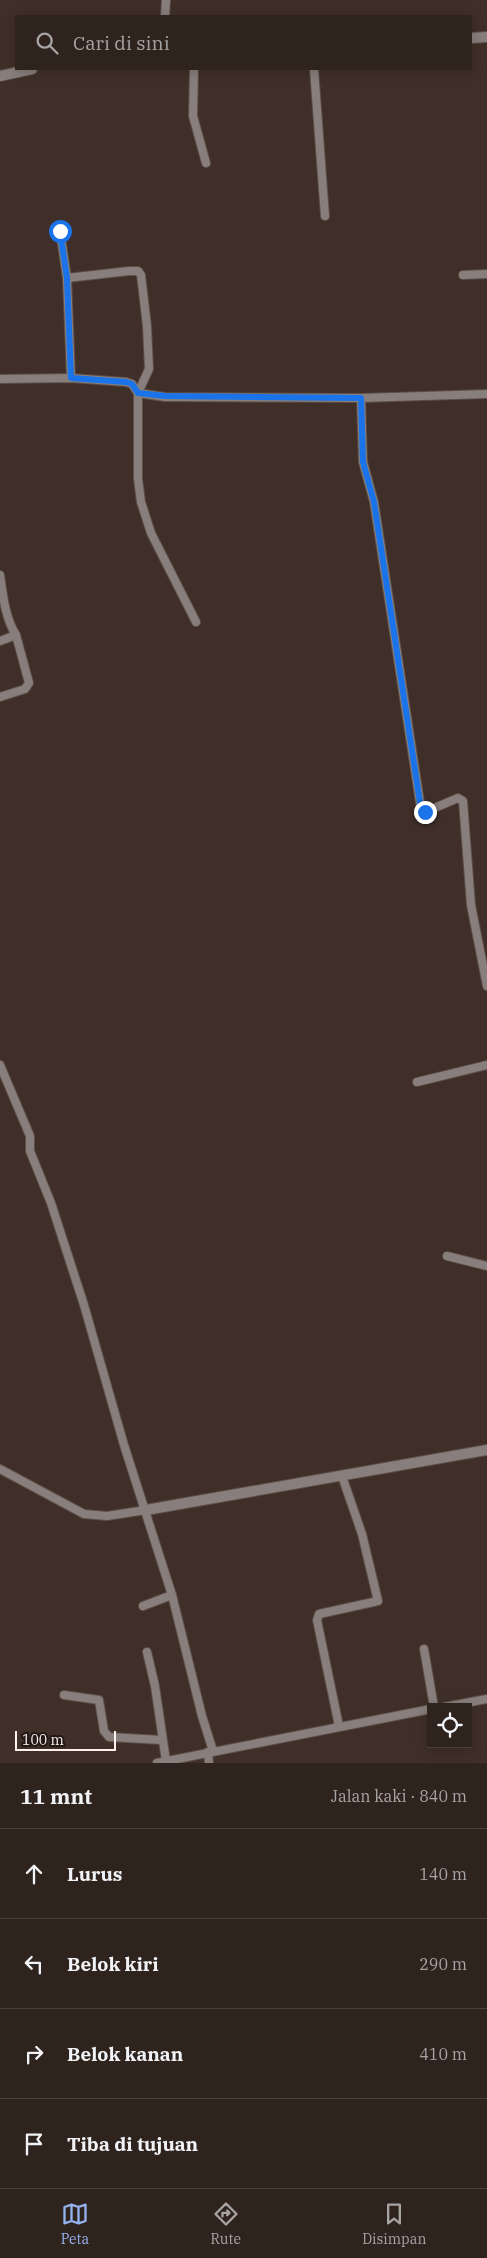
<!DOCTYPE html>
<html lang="id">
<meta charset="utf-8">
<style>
:root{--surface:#2f231e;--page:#372b27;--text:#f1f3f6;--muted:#a7a4a4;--line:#4a403c;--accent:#95b2f1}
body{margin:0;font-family:"IBM Plex Serif",serif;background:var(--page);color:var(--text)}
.controls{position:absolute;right:15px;bottom:15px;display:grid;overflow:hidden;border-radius:0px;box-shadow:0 2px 12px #0003}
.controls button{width:45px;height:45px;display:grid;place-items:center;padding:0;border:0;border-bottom:1px solid var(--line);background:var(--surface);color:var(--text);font:25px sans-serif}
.scale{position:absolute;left:15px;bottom:12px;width:101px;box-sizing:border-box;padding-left:5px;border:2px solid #fdf2ee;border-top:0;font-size:14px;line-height:18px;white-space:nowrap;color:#fdf2ee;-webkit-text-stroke:4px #201916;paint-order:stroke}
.stop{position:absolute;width:15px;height:15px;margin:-11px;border:4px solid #1a73e8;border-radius:50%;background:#fff}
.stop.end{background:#1a73e8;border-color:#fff;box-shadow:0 1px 5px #0008}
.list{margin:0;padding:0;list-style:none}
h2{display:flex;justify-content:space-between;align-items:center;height:65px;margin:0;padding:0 20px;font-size:21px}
h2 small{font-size:16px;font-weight:400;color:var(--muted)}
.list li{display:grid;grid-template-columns:32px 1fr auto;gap:15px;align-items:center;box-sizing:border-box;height:90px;padding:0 20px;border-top:1px solid var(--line)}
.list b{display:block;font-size:19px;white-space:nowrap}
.list em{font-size:16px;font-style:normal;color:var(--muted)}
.icon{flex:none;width:28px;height:28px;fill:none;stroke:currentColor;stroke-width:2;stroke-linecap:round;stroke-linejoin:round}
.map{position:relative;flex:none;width:487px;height:1763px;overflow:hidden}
.search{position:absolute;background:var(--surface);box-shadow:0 2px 12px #0003;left:15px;right:15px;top:15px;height:55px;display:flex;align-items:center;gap:12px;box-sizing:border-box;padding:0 18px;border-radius:0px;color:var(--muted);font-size:19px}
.sheet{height:425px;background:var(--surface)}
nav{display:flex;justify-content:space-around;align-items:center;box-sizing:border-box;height:70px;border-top:1px solid var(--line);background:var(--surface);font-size:14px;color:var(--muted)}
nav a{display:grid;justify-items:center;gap:2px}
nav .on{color:var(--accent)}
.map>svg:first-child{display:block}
</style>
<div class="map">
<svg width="487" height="1763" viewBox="0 0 487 1763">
<rect width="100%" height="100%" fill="#3f2f28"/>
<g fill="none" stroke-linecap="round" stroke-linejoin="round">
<defs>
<g id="minor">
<polyline points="165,16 166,0"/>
<polyline points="194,69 193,116 206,163"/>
<polyline points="314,69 325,216"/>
<polyline points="60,231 67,278 71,378"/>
<polyline points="463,275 487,274"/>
<polyline points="67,278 129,271 138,271 141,275 147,326 149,369 138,393 138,479 141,502 151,533 196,622"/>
<polyline points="0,379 71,378 126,382 132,384 138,393 165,397 361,398 487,394"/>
<polyline points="361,398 363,462 374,502 421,809 425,812 458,798 463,801 471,905 487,986"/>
<path d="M 0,575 C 3,595 5,618 16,635 L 0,641"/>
<polyline points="0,697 25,689 29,683 16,635"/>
<polyline points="0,1065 30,1136 30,1151 51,1203 84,1305 124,1445 172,1595 202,1716 213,1751"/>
<polyline points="417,1082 487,1065"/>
<polyline points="447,1256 487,1266"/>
<polyline points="0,1469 84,1514 107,1516 146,1510"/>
<polyline points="143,1606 172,1595"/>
<polyline points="424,1649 434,1707"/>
<polyline points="147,1652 155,1686 166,1761"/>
<polyline points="64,1695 99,1700 104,1731 109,1737 161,1740"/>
<polyline points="444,1707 487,1699"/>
<polyline points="339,1726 317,1620 319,1614 378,1601 362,1534 342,1476"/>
<polyline points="208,1752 209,1763"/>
<polyline points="157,1763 431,1709"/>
</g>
<g id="tertiary">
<polyline points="471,38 487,37"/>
<polyline points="0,76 32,69"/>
<polyline points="146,1510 487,1450"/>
</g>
</defs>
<use href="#minor" stroke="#5d4e48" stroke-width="10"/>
<use href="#tertiary" stroke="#5d4e48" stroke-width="12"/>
<use href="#minor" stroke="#887f7c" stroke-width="8"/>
<use href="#tertiary" stroke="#887f7c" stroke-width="10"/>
</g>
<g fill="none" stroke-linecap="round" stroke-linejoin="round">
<polyline stroke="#1a73e8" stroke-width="6" points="60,231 67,278 71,378 126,382 132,384 138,393 165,396 361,398 363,462 374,502 421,809 425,812"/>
</g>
</svg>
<div class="controls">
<button><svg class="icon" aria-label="locate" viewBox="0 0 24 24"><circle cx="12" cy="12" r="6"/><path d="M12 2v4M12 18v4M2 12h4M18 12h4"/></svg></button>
</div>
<div class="scale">100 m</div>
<div class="stop" style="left:60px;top:231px"></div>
<div class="stop end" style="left:425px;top:812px"></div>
<div class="search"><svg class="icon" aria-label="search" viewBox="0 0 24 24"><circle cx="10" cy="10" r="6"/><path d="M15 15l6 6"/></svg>Cari di sini</div>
</div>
<section class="sheet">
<h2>11 mnt<small>Jalan kaki · 840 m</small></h2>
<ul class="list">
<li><svg class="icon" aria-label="ahead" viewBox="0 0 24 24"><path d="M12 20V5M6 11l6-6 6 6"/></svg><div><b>Lurus</b></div><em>140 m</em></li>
<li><svg class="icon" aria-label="left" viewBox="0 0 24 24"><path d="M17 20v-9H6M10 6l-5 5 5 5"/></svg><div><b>Belok kiri</b></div><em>290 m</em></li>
<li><svg class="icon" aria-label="right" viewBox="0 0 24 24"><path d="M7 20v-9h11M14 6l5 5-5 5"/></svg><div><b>Belok kanan</b></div><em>410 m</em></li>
<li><svg class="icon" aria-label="arrive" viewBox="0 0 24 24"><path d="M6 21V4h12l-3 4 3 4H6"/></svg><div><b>Tiba di tujuan</b></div></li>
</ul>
</section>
<nav>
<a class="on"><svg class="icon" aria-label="map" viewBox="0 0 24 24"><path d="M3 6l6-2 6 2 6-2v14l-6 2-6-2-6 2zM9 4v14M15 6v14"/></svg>Peta</a>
<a><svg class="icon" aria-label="directions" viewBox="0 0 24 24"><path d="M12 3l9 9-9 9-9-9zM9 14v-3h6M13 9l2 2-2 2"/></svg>Rute</a>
<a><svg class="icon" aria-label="saved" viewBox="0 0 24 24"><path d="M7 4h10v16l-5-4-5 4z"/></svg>Disimpan</a>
</nav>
